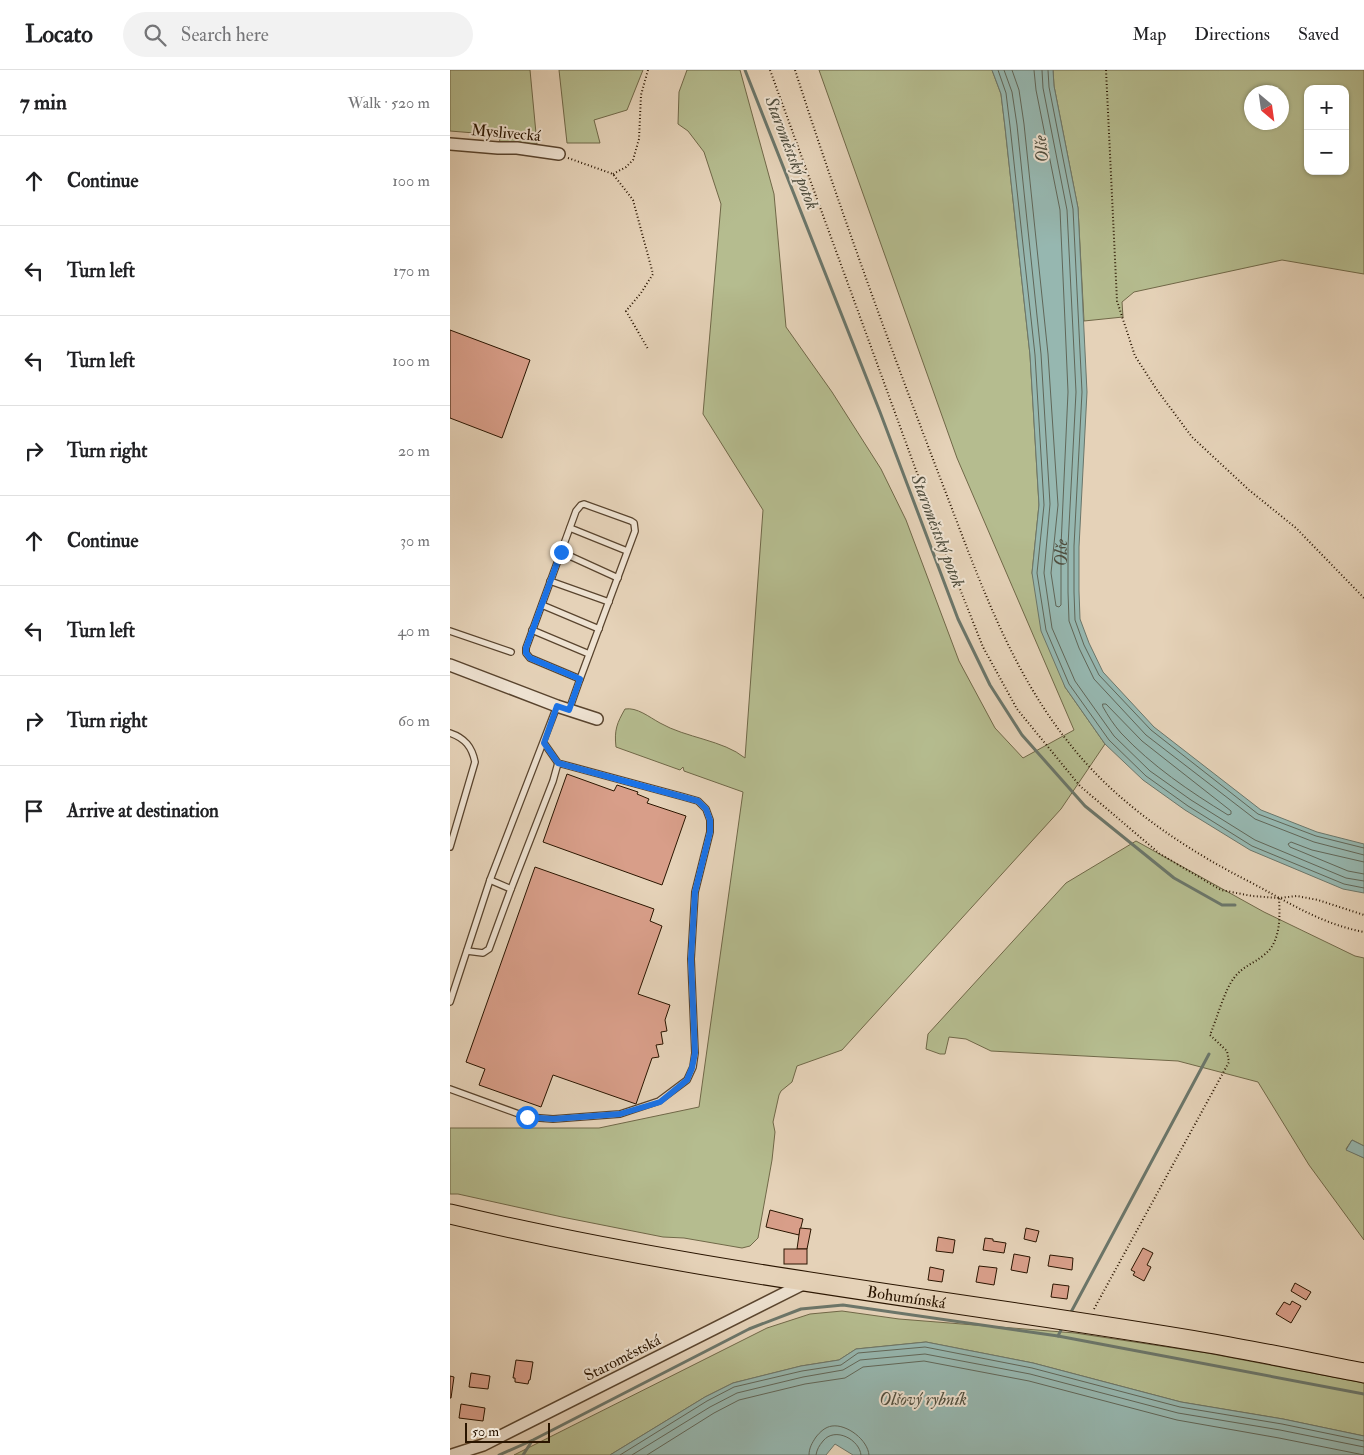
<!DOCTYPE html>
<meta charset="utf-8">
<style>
:root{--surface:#fff;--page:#f2f2f2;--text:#202124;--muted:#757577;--line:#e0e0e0}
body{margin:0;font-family:"IM FELL Double Pica",serif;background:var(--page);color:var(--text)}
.controls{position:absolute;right:15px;top:15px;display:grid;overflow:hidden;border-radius:10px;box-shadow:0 1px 4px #0004}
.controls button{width:45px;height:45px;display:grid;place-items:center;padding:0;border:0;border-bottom:1px solid var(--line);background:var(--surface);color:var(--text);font:25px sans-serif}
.compass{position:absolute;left:794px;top:15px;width:45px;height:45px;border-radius:50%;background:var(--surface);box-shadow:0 1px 4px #0004;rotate:151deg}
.scale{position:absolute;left:15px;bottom:12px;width:85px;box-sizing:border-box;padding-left:5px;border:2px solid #2a1500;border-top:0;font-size:14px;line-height:18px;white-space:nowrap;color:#2a1500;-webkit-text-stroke:4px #eee2d1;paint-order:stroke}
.stop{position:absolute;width:15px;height:15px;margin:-11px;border:4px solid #1a73e8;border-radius:50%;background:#fff}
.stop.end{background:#1a73e8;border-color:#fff;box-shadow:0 1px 5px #0008}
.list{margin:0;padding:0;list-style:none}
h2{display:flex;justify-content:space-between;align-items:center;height:65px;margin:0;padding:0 20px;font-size:21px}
h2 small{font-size:16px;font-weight:400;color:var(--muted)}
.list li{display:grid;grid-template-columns:32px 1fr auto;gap:15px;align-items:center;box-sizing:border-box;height:90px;padding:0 20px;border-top:1px solid var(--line)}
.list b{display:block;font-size:19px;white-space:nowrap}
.list em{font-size:16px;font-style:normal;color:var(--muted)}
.icon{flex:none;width:28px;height:28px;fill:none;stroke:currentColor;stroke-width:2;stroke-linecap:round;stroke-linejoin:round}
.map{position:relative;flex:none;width:914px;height:1385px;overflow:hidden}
header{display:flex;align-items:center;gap:30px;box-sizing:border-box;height:70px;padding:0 25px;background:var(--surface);border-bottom:1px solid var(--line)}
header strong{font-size:24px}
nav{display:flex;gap:28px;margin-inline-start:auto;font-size:18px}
.search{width:350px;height:45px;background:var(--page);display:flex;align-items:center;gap:12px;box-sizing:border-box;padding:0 18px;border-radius:28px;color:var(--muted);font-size:19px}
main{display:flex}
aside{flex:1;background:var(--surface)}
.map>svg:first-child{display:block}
</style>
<header>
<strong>Locato</strong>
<div class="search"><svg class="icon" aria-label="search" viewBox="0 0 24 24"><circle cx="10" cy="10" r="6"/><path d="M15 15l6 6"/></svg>Search here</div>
<nav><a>Map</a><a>Directions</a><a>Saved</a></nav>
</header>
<main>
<aside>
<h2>7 min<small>Walk · 520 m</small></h2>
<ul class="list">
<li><svg class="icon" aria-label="ahead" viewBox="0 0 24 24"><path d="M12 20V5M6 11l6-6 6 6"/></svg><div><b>Continue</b></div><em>100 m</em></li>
<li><svg class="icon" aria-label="left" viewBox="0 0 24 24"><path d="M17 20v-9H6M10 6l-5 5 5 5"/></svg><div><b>Turn left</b></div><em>170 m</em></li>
<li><svg class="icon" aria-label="left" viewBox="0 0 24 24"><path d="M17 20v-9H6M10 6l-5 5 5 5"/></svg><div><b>Turn left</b></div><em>100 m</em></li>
<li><svg class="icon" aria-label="right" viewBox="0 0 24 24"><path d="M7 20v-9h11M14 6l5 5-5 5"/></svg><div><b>Turn right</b></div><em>20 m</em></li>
<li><svg class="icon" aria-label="ahead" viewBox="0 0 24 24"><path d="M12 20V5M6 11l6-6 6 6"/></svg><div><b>Continue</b></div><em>30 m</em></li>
<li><svg class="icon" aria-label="left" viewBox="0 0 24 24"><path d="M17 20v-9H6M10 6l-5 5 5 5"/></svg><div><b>Turn left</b></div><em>40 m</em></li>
<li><svg class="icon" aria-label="right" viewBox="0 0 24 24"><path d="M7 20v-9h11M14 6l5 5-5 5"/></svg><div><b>Turn right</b></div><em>60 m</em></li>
<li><svg class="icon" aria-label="arrive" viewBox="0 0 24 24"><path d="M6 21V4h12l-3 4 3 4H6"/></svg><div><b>Arrive at destination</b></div></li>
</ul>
</aside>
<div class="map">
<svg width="914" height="1385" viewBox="0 0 914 1385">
<rect width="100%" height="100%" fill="#e5d2b8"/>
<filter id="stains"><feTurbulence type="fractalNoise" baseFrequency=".004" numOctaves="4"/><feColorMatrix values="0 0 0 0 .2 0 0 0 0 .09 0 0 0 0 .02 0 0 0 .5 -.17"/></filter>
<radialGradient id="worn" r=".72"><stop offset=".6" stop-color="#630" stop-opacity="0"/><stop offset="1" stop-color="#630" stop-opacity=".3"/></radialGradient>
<g fill="#b5bc8f" stroke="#706848" fill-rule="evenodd">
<polygon points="0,0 80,0 87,74 50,73 49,65 0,61"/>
<polygon points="109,0 193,0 177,40 144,50 150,73 117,73"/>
<path d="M 237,0 L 290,0 L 324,124 L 336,257 L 382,322 L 431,399 L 456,450 L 509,591 L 545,658 L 573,688 L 624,660 L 507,388 L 369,0 L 542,0 L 551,24 L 555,57 L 580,285 L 589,435 L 582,503 L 615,617 L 655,674 L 611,739 L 392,980 L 347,996 L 342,1012 L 331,1021 L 329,1025 L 323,1052 L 325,1062 L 322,1090 L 308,1168 L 300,1176 L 292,1178 L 234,1168 L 213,1167 L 112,1147 L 8,1124 L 0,1124 L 0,1058 L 149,1058 L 249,1037 L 293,722 L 234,701 L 233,697 L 230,700 L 166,677 C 164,660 167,653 175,639 C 187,637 199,647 210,653 C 236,668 273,670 295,688 L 313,440 L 253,344 L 271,134 L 254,82 L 238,61 L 228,54 L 229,22 Z"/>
<path d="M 603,0 L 914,0 L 914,204 L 832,190 L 684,222 L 672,232 L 673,247 L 634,251 L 628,138 L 604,16 ZM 858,19 L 895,19 L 895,101 L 858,101 ZM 802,22 L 832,22 L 832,52 L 802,52 Z"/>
<polygon points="686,771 814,842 905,886 914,888 914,1076 902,1070 896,1079 914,1088 914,1170 859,1095 808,1012 728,991 541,981 516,969 499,967 495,984 490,984 476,979 478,964 616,813"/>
<polygon points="392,1241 449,1249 625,1263 757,1283 914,1313 914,1366 833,1349 731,1332 583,1293 476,1272 406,1279 389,1290 351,1296 283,1313 255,1327 160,1385 64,1385 317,1258 360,1244"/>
</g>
<g fill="#96b7b0" stroke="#6b766a">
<polygon points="542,0 603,0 604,16 628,138 637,322 629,477 629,521 630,549 639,573 653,602 704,657 811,740 867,762 914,774 914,823 893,819 800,780 735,740 693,710 655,674 615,617 591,561 582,503 589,435 580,285 555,57 551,24"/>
<polygon points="902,1070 914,1076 914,1088 896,1080"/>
<polygon points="476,1272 583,1293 731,1332 833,1349 914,1366 914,1385 403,1385 385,1374 376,1385 160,1385 255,1327 283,1313 351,1296 389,1290 406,1279"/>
</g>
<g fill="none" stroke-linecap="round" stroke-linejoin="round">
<g stroke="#606658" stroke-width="1">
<polyline points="548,0 556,23 560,56 585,285 594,435 587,503 596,560 619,614 659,670 696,706 738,736 802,776 894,814 914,818"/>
<polyline points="554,0 562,22 567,55 591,284 600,434 594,503 602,558 625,611 664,666 700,701 741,730 805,770 896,808 914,811"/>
<path id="s1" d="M 562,0 L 569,20 L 574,54 L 598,284 L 608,435 L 601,503 L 606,536 L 609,537 L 611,535 L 611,476 L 618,322 L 615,252 L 610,140 L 586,20 L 584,0"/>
<polyline points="592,0 593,18 617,140 626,322 618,476 618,522 619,551 629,578 644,609 696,665 805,749 864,772 914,785"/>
<polyline points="598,0 599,17 623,139 632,322 624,476 624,522 625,550 634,575 649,605 701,660 808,744 866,766 914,778"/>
<path d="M 653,634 L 656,634 L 692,671 L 781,741 L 781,744 L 778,745 C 739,721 702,696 671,663 C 664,655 658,646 653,637 Z"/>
<polyline points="914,792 862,780 841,772 838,774 840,777 898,801 914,804"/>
<polyline points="170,1385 257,1331 284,1317 352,1301 391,1295 408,1283 475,1277 582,1298 730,1337 832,1354 914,1371"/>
<polyline points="182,1385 260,1337 287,1323 353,1307 393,1300 410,1290 475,1284 580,1304 728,1343 830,1360 914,1377"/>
<polyline points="197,1385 264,1343 289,1330 355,1314 395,1308 413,1297 474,1291 579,1311 727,1350 829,1368 914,1385"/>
<path d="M 359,1385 C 359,1378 362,1373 366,1367 C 370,1362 375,1357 382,1356 C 397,1354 418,1370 419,1385"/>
<path d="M 366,1385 C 367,1379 369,1376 373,1371 C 385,1356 410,1370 411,1385"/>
</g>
<g stroke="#6b766a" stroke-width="3">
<polyline points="295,0 430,342 508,549 540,615 572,665 635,736 724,808 772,835 785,835"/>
<polyline points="620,1244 759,984"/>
<polyline points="608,1266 613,1256"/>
<polyline points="49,1385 83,1370 299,1259 351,1239 393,1235 608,1266 914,1324"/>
<polyline points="73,1385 82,1371"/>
</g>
</g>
<g fill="#d89e89" stroke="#2a1500">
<polygon points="0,260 80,290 52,368 0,348"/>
<polygon points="117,704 164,721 167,715 188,722 187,724 199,729 197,733 236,746 212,815 93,772"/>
<polygon points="85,797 204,839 200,851 212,856 188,924 220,935 215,950 217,961 211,962 213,974 206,975 209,987 202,988 186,1034 103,1005 91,1037 29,1015 35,999 16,992"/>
<polygon points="320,1140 353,1149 349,1165 316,1157"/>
<polygon points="350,1158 361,1159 357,1179 347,1179"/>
<polygon points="576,1158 589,1161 586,1172 574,1169"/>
<polygon points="488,1167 505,1170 503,1183 486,1181"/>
<polygon points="535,1168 543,1169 543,1171 556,1173 554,1183 533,1180"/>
<polygon points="693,1178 703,1183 697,1195 701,1197 694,1211 683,1205 685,1202 681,1200"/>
<rect x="334" y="1179" width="23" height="15"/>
<polygon points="564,1184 580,1187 577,1203 561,1200"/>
<polygon points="600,1185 623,1188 622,1200 598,1196"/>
<polygon points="529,1196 547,1198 544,1215 526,1212"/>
<polygon points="480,1197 494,1200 492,1212 478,1210"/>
<polygon points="845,1213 861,1222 856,1230 841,1221"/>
<polygon points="603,1214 619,1216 617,1229 601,1227"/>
<polygon points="842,1231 851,1236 841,1253 826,1244 834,1232 840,1235"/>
<polygon points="66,1290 83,1292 80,1310 79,1310 78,1314 65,1312 65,1308 63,1308"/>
<polygon points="21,1303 40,1306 38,1319 19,1317"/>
<polygon points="0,1306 4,1307 1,1328 0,1328"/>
<polygon points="11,1334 35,1338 33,1351 9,1348"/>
</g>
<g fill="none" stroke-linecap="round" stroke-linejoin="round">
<defs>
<g id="service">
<polygon points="134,434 181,451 184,453 185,461 130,609 80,588 76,583 76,578 126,441 131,435"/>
<polyline points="120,458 177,481"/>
<polyline points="111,482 168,508"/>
<polyline points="100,511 159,532"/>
<polyline points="92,535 149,559"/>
<polyline points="82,560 139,584"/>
<polyline points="0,561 61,582"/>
<polyline points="119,640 130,609"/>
<path d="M 0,663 C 15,668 22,677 25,692 L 0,777"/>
<polyline points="40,810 61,819"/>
<polyline points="17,881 33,883 39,879 61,819 103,711 108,693"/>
<polyline points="0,932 40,810 107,636"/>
<polyline points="0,1019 77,1047 103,1049 170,1044 209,1031 237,1010 243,997 245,983 241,889 245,822 260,762 260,750 256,739 248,731 234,727 108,693 94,673"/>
</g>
<g id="minor">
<polyline points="0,74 48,78 67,78 109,84"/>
<polyline points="0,595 107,636 147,649"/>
<polyline points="2,1385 33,1375 355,1213"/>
</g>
<g id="primary">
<path id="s2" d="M 0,1144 C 250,1204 505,1230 758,1273 C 810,1282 862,1293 914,1303"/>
</g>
</defs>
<use href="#service" stroke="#59442e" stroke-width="8"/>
<use href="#minor" stroke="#59442e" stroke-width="14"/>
<use href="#primary" stroke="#2a1500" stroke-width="21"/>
<g stroke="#2a1500" stroke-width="2" stroke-dasharray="1 2.5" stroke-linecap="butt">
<polyline points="320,0 502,499 533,577 567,639 630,716 710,784 771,820 802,826 829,828 847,826 868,830 914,845"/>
<path d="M 345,0 C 389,137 438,271 489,405 C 526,500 558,599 623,678 C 669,735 735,779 800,812 C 838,832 871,854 914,862"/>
<polyline points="656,0 667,231 685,286 707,320 742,367 799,420 846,458 914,528"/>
<polyline points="118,88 163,104 183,130 203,204 191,223 176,241 198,279"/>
<polyline points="163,104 176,97 183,90 189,69 191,25 198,0"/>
<path d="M 644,1239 L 779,992 L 777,981 L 760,965 C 766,951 775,919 784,908 C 793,896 803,894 814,885 C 831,872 830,847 829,828"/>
</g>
<use href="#service" stroke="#eee2d1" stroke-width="5.5"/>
<use href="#minor" stroke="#eee2d1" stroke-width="11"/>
<use href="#primary" stroke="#e5d2b8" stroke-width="19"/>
</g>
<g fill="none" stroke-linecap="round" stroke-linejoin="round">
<polyline stroke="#1a73e8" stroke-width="6" points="77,1047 103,1049 170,1044 210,1032 237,1010 242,998 245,983 241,889 245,822 260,762 260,750 256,739 248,731 108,693 94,673 107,636 119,640 130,609 80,588 76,583 76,578 111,482"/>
</g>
<g text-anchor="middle" stroke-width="4" stroke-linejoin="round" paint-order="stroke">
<g font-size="16" fill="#2a1500" stroke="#eee2d1">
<text transform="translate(56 62) rotate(5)" y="6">Myslivecká</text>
<text dy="6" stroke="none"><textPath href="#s2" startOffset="464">Bohumínská</textPath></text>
<text transform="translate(172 1287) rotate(-27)" y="6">Staroměstská</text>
</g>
<g font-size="18" font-style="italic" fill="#504e3e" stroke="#eee2d1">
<text transform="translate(591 79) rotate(-96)" y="6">Olše</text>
<text transform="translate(342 83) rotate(69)" y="6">Staroměstský potok</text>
<text transform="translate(488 461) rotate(69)" y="6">Staroměstský potok</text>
<text dy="6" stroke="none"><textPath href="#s1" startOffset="598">Olše</textPath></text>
<text x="473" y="1335">Olšový rybník</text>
</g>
</g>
<rect width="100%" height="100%" filter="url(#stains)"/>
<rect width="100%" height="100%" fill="url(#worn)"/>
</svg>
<div class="controls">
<button>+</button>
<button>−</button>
</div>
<svg class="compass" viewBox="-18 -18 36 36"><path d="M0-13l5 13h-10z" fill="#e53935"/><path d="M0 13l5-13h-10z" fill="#757577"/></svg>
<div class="scale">50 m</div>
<div class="stop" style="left:77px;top:1047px"></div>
<div class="stop end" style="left:111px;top:482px"></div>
</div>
</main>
